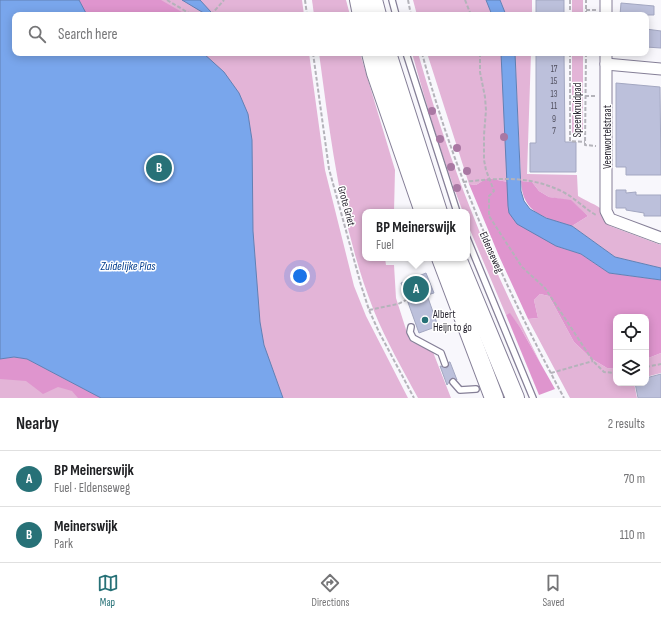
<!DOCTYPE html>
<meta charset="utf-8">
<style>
:root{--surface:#fff;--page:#f6f6f6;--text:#202124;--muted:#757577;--line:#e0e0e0;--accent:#277177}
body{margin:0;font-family:"Sofia Sans Condensed",sans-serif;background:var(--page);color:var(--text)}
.controls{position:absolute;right:12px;bottom:12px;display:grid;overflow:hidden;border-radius:8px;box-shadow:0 2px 10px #0003}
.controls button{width:36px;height:36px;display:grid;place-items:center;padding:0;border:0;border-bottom:1px solid var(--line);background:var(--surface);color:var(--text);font:20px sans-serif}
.you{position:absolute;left:300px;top:276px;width:14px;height:14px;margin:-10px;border:3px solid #fff;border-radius:50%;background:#1a73e8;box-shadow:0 0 0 6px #1a73e833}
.badge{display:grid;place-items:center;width:26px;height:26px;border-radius:50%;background:var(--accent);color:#fff;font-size:13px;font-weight:700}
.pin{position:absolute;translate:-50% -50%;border:2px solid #fff;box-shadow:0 1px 4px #0006}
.popup{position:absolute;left:362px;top:209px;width:108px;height:52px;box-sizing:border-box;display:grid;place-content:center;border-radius:8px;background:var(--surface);filter:drop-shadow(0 1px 3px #0005);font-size:13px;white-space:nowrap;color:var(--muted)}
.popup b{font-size:15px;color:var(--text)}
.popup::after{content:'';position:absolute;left:50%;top:100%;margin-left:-8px;border:8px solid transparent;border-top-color:var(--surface)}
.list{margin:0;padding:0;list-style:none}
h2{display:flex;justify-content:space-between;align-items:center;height:52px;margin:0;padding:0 16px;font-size:17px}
h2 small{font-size:13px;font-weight:400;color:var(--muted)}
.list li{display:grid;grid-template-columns:26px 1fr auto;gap:12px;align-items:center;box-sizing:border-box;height:56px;padding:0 16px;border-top:1px solid var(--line)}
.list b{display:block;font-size:15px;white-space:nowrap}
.list p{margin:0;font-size:13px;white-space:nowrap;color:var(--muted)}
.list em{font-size:13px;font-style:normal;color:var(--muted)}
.icon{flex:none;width:22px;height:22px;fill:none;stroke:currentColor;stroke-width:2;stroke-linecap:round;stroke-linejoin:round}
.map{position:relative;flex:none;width:661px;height:398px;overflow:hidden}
.search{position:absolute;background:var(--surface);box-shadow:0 2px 10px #0003;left:12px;right:12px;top:12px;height:44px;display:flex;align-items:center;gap:10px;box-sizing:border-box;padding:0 14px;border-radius:8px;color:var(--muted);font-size:15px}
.sheet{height:164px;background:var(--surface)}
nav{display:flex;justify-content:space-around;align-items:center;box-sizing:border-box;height:56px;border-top:1px solid var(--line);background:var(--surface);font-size:11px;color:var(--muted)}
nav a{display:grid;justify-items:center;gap:2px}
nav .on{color:var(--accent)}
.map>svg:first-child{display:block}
</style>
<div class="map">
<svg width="661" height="398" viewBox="0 0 661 398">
<rect width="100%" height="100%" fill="#f8f7fc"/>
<g fill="#e3b4d7">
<polygon points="0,0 302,0 304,15 15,15 15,53 309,53 325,170 354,286 366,316 408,398 0,398"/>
<polygon points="312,0 346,0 350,15 314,15"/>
<polygon points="413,0 486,0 492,15 417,15"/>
<polygon points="500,0 532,0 532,15 506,15"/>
<rect x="572" y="0" width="11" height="15"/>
<path d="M 319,53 L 360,53 L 395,170 L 394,212 L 365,212 L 365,258 L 385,258 L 386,265 L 394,265 L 396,298 L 409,339 L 412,342 L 433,352 L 451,398 L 418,398 C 403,370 386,341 374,311 C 341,228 331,141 319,53 Z"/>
<path d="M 412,53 L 418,53 C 449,163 489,263 541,364 L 520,327 L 510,314 L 506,315 L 467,223 L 467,212 L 463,212 C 443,160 427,107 412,53 Z"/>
<polygon points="427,53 501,53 508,182 487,178 476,185 469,184"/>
<path d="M 515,53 L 531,53 L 527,174 L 577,175 L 578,196 C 584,200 599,206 601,209 C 605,215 602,218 610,226 L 661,245 L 661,268 L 615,257 L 572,226 L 588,216 L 571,201 L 549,197 L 539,191 L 532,182 L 521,181 Z"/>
<rect x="572" y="53" width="11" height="80"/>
<polygon points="540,294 549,296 574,342 592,359 607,368 616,369 616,383 634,383 637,398 570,398 528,319 538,318 534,300"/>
<polygon points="661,353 661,373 646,377 646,359"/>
</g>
<g fill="#df95ce">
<polygon points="79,0 161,0 187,15 87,15"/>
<polygon points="487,178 508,182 508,206 556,246 581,254 609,273 661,280 661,353 646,359 646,317 616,317 616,369 607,368 592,359 574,342 549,296 540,294 534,300 538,318 528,319 499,256 469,184 476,185"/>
<path d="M 521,181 L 532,182 L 539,191 L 549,197 L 571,200 L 588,216 L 572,226 C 546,218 522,214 521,181 Z"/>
<polygon points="510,313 520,327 555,389 539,395 506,315"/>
<polygon points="14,357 27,359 101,398 78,398 72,391 58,387 43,394 26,381 0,379 0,359"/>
</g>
<g fill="#79a6ec" stroke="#6280b4">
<polygon points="0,0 79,0 87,15 15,15 15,53 203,53 224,72 239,93 248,114 252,140 253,231 260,322 264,345 283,398 101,398 27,359 14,357 0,359"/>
<polygon points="182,0 200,0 211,12 207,15"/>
<polygon points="486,0 500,0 506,15 492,15"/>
<polygon points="501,53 515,53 521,191 524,201 530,209 546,218 572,226 615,257 661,268 661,280 609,273 581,254 556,246 517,224 509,213 508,206"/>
</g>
<g fill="#bcc0db" stroke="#a3a7c1">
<rect x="536" y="0" width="28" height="15"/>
<polygon points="621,3 654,6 654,15 620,15"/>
<polygon points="646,29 661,31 661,48 646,47"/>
<polygon points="536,53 564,53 565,142 576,142 576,172 530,172 530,143 536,143"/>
<polygon points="616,83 660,87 661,175 626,175 626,167 616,167"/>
<polygon points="616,190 626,190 626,193 636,192 636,195 661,195 661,216 644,216 644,213 626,210 626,208 616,208"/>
<polygon points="426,273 434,293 427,295 438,326 419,333 401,283"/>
<polygon points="449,362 450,362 457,380 452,378 447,385 440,366 447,368"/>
<polygon points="661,374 661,398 638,398 635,383 646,383 646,378"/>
</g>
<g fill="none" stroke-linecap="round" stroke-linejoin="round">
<defs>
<g id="service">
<polyline points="392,0 396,15"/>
<polyline points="406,53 457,212"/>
<polyline points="467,238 533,398"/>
<polyline points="411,327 410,332 413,338 441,353 445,364"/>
<polyline points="453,382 460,390 476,389"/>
</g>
<g id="minor">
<polyline points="606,0 606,15"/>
<polyline points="606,53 606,211 610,219 661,238"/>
<polyline points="606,64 661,69"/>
</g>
<g id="primary">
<polyline points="359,0 362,15"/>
<polyline points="373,0 377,15"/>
<polyline points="371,53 376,73 424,212"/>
<polyline points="387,53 438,212"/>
<polyline points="441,258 494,398"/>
<polyline points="457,258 515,398"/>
</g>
</defs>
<use href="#service" stroke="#857f97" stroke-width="8"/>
<use href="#minor" stroke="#857f97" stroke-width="13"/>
<use href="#primary" stroke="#857f97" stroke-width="20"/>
<g stroke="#b4b3ba" stroke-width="2" stroke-dasharray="4 2" stroke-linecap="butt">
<polyline points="167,0 192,15"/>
<polyline points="305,0 307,15"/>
<polyline points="408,0 411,15"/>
<polyline points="465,0 471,15"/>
<polyline points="570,0 570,15"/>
<polyline points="586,10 597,10"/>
<polyline points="211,15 224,0"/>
<polyline points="586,15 586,0"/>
<polyline points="313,53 329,169 361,285 369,310 379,332 414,398"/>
<path d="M 422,53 C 454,174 505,288 564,398"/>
<polyline points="480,53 480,72 485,97 486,110 484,135 484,160 486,170 494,191 489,196 489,216 522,267 545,288 593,361 604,372 616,373"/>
<polyline points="570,53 570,141 585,142"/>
<polyline points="586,53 585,145 596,146"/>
<polyline points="585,96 596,96"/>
<path d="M 463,182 C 500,178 531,175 565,193 C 576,199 585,209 596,215"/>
<polyline points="369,310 398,304 410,298"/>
<polyline points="646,367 661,364"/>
<polyline points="551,373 593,361"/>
</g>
<use href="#service" stroke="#fff" stroke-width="5.5"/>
<use href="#minor" stroke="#fff" stroke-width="11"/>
<use href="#primary" stroke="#fff" stroke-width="18"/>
</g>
<g fill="#a978a3">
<circle cx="432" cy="111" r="4"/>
<circle cx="504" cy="137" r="4"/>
<circle cx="440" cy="139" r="4"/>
<circle cx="457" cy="148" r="4"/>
<circle cx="451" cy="167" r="4"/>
<circle cx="467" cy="171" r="4"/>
<circle cx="457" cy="188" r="4"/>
</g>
<circle fill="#277177" stroke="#fff" stroke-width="1.5" cx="425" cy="320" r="4"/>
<g text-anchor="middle" stroke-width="3" stroke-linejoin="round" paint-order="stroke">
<g font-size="9" fill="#4f4e5d">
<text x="554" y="72">17</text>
<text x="554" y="84">15</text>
<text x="554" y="97">13</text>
<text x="554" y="109">11</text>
<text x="554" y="122">9</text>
<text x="554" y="134">7</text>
</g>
<g font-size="11" fill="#2b2833" stroke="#fff">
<text transform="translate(577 110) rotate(-90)" y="4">Speenkruidpad</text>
<text transform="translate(607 137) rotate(-90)" y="4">Veenwortelstraat</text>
<text transform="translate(347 206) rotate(75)" y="4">Grote Griet</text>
<text transform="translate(492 252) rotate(66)" y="4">Eldenseweg</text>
</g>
<g font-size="11" fill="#2b2833" stroke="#fff" text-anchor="start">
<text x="433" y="318">Albert<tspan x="433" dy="13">Heijn to go</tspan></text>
</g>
<g font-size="12" font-style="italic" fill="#043e8e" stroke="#fff">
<text x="128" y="270">Zuidelijke Plas</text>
</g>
</g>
</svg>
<div class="controls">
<button><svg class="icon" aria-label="locate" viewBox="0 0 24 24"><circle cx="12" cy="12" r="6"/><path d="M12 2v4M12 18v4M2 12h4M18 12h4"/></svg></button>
<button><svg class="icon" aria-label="layers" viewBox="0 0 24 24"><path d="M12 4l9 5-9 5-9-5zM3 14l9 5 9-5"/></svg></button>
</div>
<div class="you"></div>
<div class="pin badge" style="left:416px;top:289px">A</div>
<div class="popup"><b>BP Meinerswijk</b>Fuel</div>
<div class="pin badge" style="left:159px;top:168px">B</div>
<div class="search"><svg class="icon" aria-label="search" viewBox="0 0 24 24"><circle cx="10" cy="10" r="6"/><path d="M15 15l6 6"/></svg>Search here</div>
</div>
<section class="sheet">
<h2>Nearby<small>2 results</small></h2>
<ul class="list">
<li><span class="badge">A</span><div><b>BP Meinerswijk</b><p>Fuel · Eldenseweg</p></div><em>70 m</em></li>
<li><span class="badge">B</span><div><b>Meinerswijk</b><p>Park</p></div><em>110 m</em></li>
</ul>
</section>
<nav>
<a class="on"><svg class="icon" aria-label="map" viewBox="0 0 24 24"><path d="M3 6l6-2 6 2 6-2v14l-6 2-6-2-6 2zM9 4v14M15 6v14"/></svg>Map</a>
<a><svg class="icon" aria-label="directions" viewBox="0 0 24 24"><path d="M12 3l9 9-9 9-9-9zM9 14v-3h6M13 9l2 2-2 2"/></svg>Directions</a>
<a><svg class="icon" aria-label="saved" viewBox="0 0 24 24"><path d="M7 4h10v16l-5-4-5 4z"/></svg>Saved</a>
</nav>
